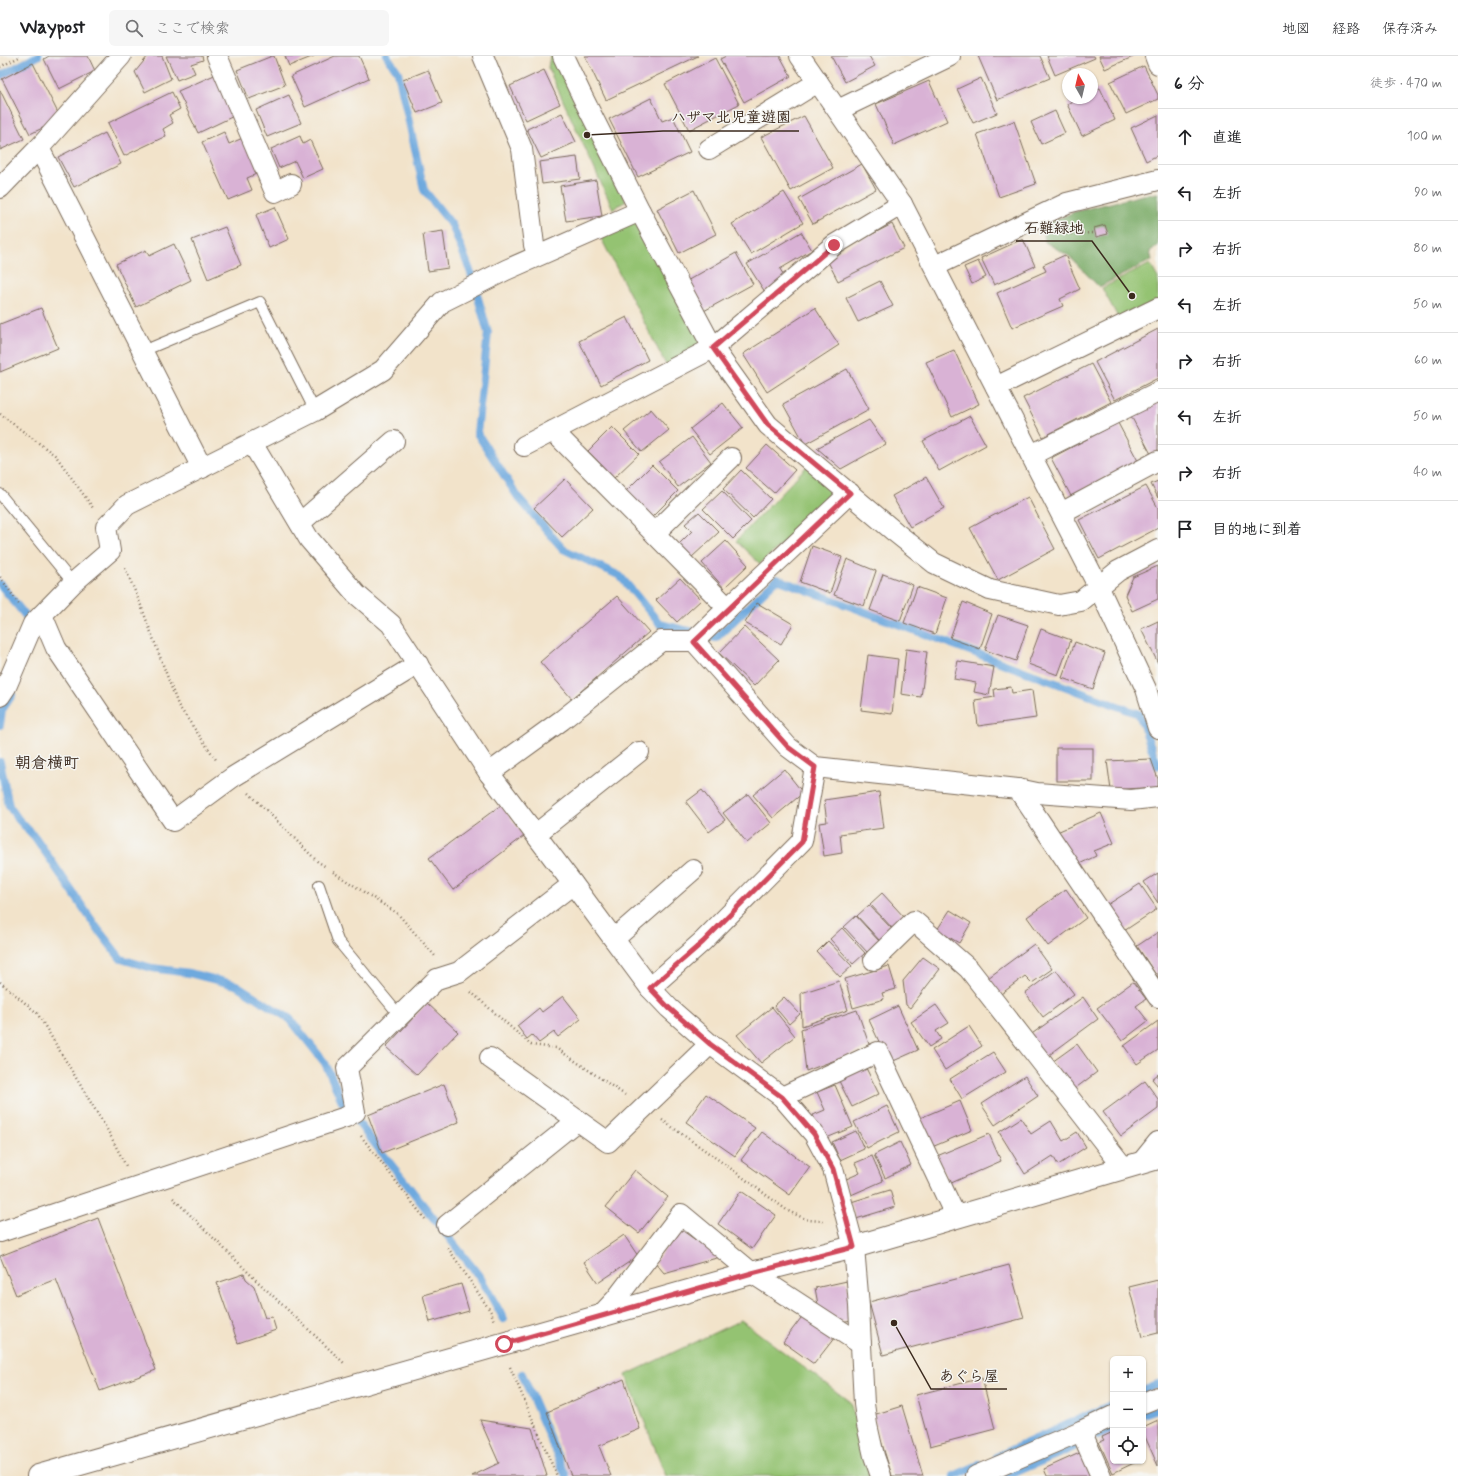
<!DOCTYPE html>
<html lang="ja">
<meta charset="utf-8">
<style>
:root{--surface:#fff;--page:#f6f6f6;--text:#202124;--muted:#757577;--line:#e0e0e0}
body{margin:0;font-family:Mynerve,"Klee One",sans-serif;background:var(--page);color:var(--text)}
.controls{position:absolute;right:12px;bottom:12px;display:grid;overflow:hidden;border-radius:6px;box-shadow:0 1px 3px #0004}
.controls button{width:36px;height:36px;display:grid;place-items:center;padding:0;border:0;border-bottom:1px solid var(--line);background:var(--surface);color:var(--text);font:20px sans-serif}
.compass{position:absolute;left:1062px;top:12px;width:36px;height:36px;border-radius:50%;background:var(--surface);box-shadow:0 1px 3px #0004;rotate:352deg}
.stop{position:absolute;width:12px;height:12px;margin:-9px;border:3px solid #d1495b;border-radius:50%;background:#fff}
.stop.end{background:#d1495b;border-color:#fff;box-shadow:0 1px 4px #0008}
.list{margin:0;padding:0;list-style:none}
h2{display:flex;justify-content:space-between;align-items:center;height:52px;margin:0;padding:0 16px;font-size:17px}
h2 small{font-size:13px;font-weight:400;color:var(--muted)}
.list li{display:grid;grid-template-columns:26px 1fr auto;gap:12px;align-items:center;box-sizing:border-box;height:56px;padding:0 16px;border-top:1px solid var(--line)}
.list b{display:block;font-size:15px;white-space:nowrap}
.list em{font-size:13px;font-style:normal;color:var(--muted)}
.icon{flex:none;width:22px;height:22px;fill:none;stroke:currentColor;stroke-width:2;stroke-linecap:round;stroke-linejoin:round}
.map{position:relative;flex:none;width:1158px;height:1420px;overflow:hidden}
header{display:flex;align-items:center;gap:24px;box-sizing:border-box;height:56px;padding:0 20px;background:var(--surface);border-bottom:1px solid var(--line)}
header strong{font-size:19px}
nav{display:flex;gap:22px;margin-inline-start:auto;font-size:14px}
.search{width:280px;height:36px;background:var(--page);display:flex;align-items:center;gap:10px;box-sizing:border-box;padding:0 14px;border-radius:6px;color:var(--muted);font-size:15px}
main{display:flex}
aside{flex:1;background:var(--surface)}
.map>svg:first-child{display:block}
</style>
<header>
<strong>Waypost</strong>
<div class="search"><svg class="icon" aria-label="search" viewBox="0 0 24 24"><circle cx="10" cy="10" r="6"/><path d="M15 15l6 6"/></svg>ここで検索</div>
<nav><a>地図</a><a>経路</a><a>保存済み</a></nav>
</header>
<main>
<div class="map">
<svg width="1158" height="1420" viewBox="0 0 1158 1420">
<rect width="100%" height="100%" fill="#f6f6f2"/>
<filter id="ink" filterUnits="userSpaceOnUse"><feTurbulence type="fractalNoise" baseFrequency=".025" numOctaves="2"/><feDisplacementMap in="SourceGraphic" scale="8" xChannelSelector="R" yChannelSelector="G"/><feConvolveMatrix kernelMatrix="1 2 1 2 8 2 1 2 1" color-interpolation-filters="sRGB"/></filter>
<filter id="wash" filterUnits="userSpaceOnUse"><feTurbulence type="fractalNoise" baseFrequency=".012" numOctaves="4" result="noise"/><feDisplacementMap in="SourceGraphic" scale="16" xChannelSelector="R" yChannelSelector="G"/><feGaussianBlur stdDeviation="0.9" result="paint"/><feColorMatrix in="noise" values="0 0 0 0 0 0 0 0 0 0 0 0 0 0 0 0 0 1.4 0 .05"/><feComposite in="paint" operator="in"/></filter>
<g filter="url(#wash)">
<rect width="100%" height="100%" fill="#f2e3ca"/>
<g fill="#94c372" stroke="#687648">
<polygon points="550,0 559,0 626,145 613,153 548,12"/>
<polygon points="639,163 704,290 666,309 601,182"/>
<polygon points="1150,208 1158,222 1158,248 1120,265 1102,232"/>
<polygon points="807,410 838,436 760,508 736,485"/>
<polygon points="741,1264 850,1346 872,1420 666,1420 626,1319"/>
</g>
<polygon fill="#77a964" stroke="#596a41" points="1158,137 1158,190 1150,195 1152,204 1099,231 1069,200 1045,186 1043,170 1074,156 1143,139"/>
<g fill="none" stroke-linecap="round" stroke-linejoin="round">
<g stroke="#6ea9de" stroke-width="8">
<polyline points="387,0 398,16 424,134 452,169 471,217 488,277 477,377 518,441 563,493 620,520 660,568 716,582 777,523 1139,658 1158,710"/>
<polyline points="0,20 38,0"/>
<polyline points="0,528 28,563"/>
<polyline points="0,669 2,654 12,639"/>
<polyline points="0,706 9,750 18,763 35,781 97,872 121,903 152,912 189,917 236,929 290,963 325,1007 342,1045 345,1050"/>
<polyline points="356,1064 480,1221 504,1263"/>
<polyline points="522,1318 566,1420"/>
<polyline points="1143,1334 1158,1328"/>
<polyline points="1143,1358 1158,1353"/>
<polyline points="1098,1380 1113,1372"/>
<polyline points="996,1401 1113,1348"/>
<polyline points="954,1420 979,1409"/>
<polyline points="1007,1420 1074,1391"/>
</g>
</g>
<g id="blocks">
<g fill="#d9b2d5">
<polygon points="49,0 88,0 95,15 59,33 44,3"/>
<polygon points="148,0 162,0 171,23 145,36 135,16"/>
<polygon points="166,0 202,0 203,4 191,8 195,17 177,24"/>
<polygon points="272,0 274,0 285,29 249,43 237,14"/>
<polygon points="285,0 314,0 289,10"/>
<polygon points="335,0 359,0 369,22 305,51 291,20"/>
<polygon points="585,0 698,0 606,44"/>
<polygon points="726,0 780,0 791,20 744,46 720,3"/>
<polygon points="831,0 869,0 875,10 845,26"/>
<polygon points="978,0 1040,0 1050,22 997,44"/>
<polygon points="1047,0 1094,0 1095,2 1055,19"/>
<polygon points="1099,0 1135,0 1105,13"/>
<polygon points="715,2 739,48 689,74 665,28"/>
<polygon points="33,7 61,63 30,78 2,23"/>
<polygon points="1144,10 1158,39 1158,43 1126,58 1110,26"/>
<polygon points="428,14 442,47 417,57 403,24"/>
<polygon points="544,14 560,48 526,64 510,30"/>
<polygon points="219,17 238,58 198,77 178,35"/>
<polygon points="981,22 997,57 973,67 957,33"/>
<polygon points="929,25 947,65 894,89 876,48"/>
<polygon points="1100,32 1115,64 1082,80 1067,48 1078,42 1092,42 1092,35"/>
<polygon points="0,34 24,83 0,94"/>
<polygon points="172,36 180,53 169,59 173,67 163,73 166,80 124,100 108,67"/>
<polygon points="289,39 301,67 267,81 256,54"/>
<polygon points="651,42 662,65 673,61 690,96 638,121 609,63"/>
<polygon points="1055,55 1065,77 1041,88 1031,66"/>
<polygon points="562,57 576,86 541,102 527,73"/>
<polygon points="1158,59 1158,99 1146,105 1131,72"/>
<polygon points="804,60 833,112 791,135 761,81"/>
<polygon points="1014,65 1036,128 999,141 977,78"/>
<polygon points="224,76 229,88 245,81 261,116 247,122 252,134 228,144 202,86"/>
<polygon points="105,77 121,108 74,131 58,101"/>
<polygon points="300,80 303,88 310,84 323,113 303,122 295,105 279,112 271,93"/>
<polygon points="577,101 580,123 542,128 539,106"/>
<polygon points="862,108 876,133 813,168 799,143"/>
<polygon points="596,124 602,160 566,165 560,130"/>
<polygon points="694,134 716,178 679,197 657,153"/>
<polygon points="784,136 803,167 751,198 732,168"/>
<polygon points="275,151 289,183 269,192 256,159"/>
<polygon points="892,168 904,192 838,225 826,202"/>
<polygon points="1105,169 1108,178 1096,181 1094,172"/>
<polygon points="225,171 241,209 208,223 192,184"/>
<polygon points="443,175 448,212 428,215 423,178"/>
<polygon points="801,176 812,194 780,213 786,223 765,236 747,208"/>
<polygon points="1023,183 1035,210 994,229 981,202"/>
<polygon points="174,188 191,224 136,251 116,208 146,194 149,200"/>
<polygon points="736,197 753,228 702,256 685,226"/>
<polygon points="1065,199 1080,233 1060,243 1063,250 1012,272 997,237 1046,215 1043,209"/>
<polygon points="978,205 986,221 972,228 964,211"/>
<polygon points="880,225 893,250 858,266 846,242"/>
<polygon points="41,252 58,292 0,316 0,268"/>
<polygon points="815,252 839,289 767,336 743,298"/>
<polygon points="627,261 648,304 601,329 579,285"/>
<polygon points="1158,273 1158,322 1115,344 1095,306"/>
<polygon points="954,294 979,348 952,361 926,306"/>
<polygon points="1091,308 1111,346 1043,381 1023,342"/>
<polygon points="847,313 869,353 805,388 783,348"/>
<polygon points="1158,346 1158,394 1151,398 1131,360"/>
<polygon points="723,347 743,372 710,398 690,373"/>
<polygon points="651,353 669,374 642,396 624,375"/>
<polygon points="970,360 986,389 939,415 923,385"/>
<polygon points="869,364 886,388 841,413 817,392"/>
<polygon points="1118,367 1138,405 1071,440 1051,402"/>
<polygon points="612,371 639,398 614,422 588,395"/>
<polygon points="692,381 711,406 678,431 659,406"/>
<polygon points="767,389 795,414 774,437 746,412"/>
<polygon points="652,409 678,435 651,462 625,436"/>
<polygon points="741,414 771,443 753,462 723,433"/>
<polygon points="926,421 944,452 910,471 892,440"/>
<polygon points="565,423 593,452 562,481 534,452"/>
<polygon points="1158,425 1158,442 1151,428"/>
<polygon points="1146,430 1158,452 1158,472 1099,503 1079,464"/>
<polygon points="722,435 751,465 733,483 703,453"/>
<polygon points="1028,441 1055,493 998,524 970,472"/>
<polygon points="699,456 719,476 691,502 678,489 692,475 685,468"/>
<polygon points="726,485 748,509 724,532 702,507"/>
<polygon points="812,490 842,501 830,537 800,526"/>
<polygon points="847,503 876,515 864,550 834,539"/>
<polygon points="1158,510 1158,543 1132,555 1125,539 1133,521"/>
<polygon points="883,518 913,529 900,565 870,554"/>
<polygon points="680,522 701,544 677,566 656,544"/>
<polygon points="917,531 947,542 935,578 904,567"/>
<polygon points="617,540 649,576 572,643 540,606"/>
<polygon points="963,546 992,558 980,593 950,582"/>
<polygon points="757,547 793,568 781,588 745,567"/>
<polygon points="998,559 1028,569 1016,605 985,594"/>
<polygon points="1158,565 1158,607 1141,573"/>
<polygon points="744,571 779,604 754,630 719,597"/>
<polygon points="1041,573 1071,584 1058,619 1028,608"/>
<polygon points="1075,586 1105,597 1093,633 1062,622"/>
<polygon points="906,593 927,596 921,641 901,638"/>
<polygon points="868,599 898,603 892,658 861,654"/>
<polygon points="958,605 994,611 989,639 974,636 976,627 954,623"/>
<polygon points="1011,631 1012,637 1032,634 1036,662 978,670 975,644 995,641 994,633"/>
<rect x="1056" y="692" width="37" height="33"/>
<polygon points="1151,703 1158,723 1158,731 1111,734 1107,705"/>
<polygon points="784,713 803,737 773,762 753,739"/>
<polygon points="702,734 725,764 709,776 686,746"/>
<polygon points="879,736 884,772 840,778 842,797 824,800 819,767 827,766 824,744"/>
<polygon points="748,738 771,767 747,787 723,757"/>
<polygon points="501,749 524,780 453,834 429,802"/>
<polygon points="1101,757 1114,787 1094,795 1096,800 1073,811 1057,776"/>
<polygon points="1158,817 1158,847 1144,826"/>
<polygon points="1140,828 1157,853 1124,875 1107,849"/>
<polygon points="1066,833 1086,862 1048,890 1027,861"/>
<polygon points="882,837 905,862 893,873 870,848"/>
<polygon points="869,849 892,873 880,885 857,860"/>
<polygon points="950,854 971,867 959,887 937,874"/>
<polygon points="856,860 879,885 867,896 844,871"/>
<polygon points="842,872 865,897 853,908 830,883"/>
<polygon points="1158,876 1158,922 1137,890"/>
<polygon points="828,885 852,910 840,921 817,896"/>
<polygon points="1034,888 1052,913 1032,927 1025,920 1001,938 988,922"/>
<polygon points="923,901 940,913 910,952 906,949 903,925"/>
<polygon points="889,910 896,933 882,937 884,943 853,952 845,923"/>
<polygon points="1056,914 1074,938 1043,961 1025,937"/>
<polygon points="839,925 848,954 802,970 801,937"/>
<polygon points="1133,926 1146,943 1136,950 1148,965 1122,985 1097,952"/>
<polygon points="563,940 581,963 558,981 554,976 539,987 532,979 527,983 517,970 539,952 542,956"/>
<polygon points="784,941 800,958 789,968 774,950"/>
<polygon points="1083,941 1098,963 1045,1002 1029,980"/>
<polygon points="427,947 458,976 417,1019 386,991"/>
<polygon points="936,949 949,967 936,975 941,983 929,991 911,966"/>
<polygon points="898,950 918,994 889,1007 869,964"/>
<polygon points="772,951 795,980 761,1007 737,979"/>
<polygon points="857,954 870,991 806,1015 801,973"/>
<polygon points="1158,965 1158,994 1137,1008 1124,990"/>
<polygon points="969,970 982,990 945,1014 932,994"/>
<polygon points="1077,988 1097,1016 1073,1034 1052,1006"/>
<polygon points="993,996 1006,1016 962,1043 950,1023"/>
<polygon points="865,1010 879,1038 852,1051 838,1023"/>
<polygon points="1158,1018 1158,1030 1152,1023"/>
<polygon points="1025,1020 1038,1040 995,1069 981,1048"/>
<polygon points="1145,1025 1158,1043 1158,1053 1121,1080 1103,1056"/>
<polygon points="444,1028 459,1066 382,1097 368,1059"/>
<polygon points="835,1029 853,1071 824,1083 813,1059 825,1054 817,1036"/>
<polygon points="706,1038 755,1072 735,1100 686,1066"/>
<polygon points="960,1045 972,1074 932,1091 920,1062"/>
<polygon points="887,1050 899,1076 867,1092 854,1066"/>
<polygon points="1021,1062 1031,1078 1051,1065 1063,1085 1077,1076 1086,1091 1058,1109 1053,1100 1025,1118 999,1076"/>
<polygon points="856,1075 864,1093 840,1104 832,1086"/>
<polygon points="762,1076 810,1111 790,1139 741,1104"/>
<polygon points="989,1078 1001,1105 949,1128 937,1100"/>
<polygon points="900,1086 911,1109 885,1122 874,1099"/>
<polygon points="872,1100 883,1125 851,1139 844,1124 860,1117 855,1107"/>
<polygon points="635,1114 668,1141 639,1177 606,1151"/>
<polygon points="890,1134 895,1151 856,1163 851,1146"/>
<polygon points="741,1135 776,1159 752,1193 718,1168"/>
<polygon points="98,1162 156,1314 100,1335 56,1223 16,1239 0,1200"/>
<polygon points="680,1173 720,1201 664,1217 655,1206"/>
<polygon points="624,1179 638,1200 598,1227 584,1206"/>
<polygon points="1009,1209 1024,1262 883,1299 869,1246"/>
<polygon points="244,1218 246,1223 254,1230 265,1262 272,1261 276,1274 238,1287 217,1227"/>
<polygon points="1158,1224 1158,1277 1142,1281 1129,1231"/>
<polygon points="847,1225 853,1264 839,1266 819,1254 815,1232"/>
<polygon points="461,1228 469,1255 430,1266 423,1239"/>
<polygon points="804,1258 835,1281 814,1308 783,1286"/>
<polygon points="982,1322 995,1373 930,1390 916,1339"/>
<polygon points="624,1323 640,1373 599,1390 611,1420 571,1420 547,1356"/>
<polygon points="902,1350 923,1420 892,1420 873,1359"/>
<polygon points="480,1364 532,1372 547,1420 472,1420 499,1407"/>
<polygon points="1158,1364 1158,1410 1143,1376 1143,1371"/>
<polygon points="1113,1376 1113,1405 1138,1405 1113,1417 1099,1386 1104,1384 1102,1381"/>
<polygon points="1084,1395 1094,1420 1047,1420 1044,1413"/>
</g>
</g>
</g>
<g filter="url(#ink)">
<use href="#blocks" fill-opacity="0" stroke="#7b6b5a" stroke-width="1"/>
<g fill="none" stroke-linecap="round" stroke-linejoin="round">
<defs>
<g id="lane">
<polyline points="143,295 260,246 315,355"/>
<polyline points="0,438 73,527"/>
<polyline points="319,829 338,885 400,960"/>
</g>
<g id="street">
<polyline points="217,0 275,136 291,128"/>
<polyline points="483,0 522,93 534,189 538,199"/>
<polyline points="563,0 582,40 640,155 713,292 768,369 895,476 934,507 990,534 1059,549 1081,545 1118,515 1158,494"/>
<polyline points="800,0 902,148 1098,530 1146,633 1158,672"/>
<polyline points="1155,0 1158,8"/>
<polyline points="838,54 950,0"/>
<polyline points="39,92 202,412"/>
<polyline points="709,93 818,26"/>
<polyline points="0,132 39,92 121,0"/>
<polyline points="935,210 1067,147 1158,124"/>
<polyline points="996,331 1158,252"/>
<polyline points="553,375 728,552"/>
<polyline points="252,387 309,483 356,538 391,568 489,717 573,828 650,932 669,952 710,988 782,1041 814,1078 833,1113 854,1191 859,1250 864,1348 867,1369 874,1400 881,1420"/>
<polyline points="524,390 713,292 834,189 902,148"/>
<polyline points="1031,399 1158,336"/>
<polyline points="1061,457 1158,405"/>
<polyline points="300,467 394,385"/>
<polyline points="655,477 731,402"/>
<polyline points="42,559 56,592 173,765 233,721 418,608"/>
<polyline points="694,585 788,691 815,711 1018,733 1037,737 1131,744 1158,741"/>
<polyline points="0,640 6,631 33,568 73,527 110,495 106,471 127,449 315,355 383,314 442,246 506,214 640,155"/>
<polyline points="489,717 562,664 661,585 694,585 728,552 850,437"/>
<polyline points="1018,733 1158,941"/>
<polyline points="536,778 639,696"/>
<polyline points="614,883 693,814"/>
<polyline points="874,904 914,865 969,913 1124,1112"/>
<polyline points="650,932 703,885 802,785 815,711"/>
<polyline points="490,1002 608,1086 710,988"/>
<polyline points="782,1041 878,996 956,1161"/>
<polyline points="1141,1107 1158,1086"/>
<polyline points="447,1169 578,1064"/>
<polyline points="0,1176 346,1061 355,1056 347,1012 437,923 459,916 573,828"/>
<polyline points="599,1261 616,1243 681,1158 752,1217 861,1288"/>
<polyline points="1143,1347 1158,1341"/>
<polyline points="1081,1375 1101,1420"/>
<polyline points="976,1420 1081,1375 1113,1360"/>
</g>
<polyline id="secondary" points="38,1420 752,1217 854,1191 1158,1102"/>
</defs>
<use href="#lane" stroke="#7b6b5a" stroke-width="12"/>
<use href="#street" stroke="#7b6b5a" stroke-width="22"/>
<use href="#secondary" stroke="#7b6b5a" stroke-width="24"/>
<g stroke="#7b6b5a" stroke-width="2.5" stroke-dasharray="1 3" stroke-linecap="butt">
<polyline points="0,11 21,0"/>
<polyline points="1059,178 1095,177"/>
<polyline points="0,358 56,400 93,452"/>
<polyline points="125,512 140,547 178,649 217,705"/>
<polyline points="0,521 19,548"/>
<polyline points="249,737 317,805 326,811"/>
<polyline points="333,816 398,858 435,900"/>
<polyline points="0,926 37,957 108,1075 126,1110"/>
<polyline points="471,936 531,989 556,992 625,1039"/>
<polyline points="662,1064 730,1112 788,1155 808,1164 824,1165"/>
<polyline points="361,1080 425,1163"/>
<polyline points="173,1142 256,1224 345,1308"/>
<polyline points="448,1192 491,1256 494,1265"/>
<polyline points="510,1311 557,1420"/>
</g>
<use href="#lane" stroke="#fff" stroke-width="10"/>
<use href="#street" stroke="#fff" stroke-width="20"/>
<use href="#secondary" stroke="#fff" stroke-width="22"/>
</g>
</g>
<g fill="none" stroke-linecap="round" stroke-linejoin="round" filter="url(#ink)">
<polyline stroke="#d1495b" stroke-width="5" points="504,1288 752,1217 854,1191 833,1113 814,1078 782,1041 710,988 669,952 650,932 703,886 802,786 815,711 788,691 694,586 850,437 768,369 713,292 834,189"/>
</g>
<g text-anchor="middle" stroke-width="3" stroke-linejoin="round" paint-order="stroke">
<g font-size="16" font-weight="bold" fill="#3b2a1e" stroke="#f6f6f2">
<text x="47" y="712">朝倉横町</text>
</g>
</g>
<path fill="none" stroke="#3b2a1e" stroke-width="1.5" d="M587 79L663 75H799M1132 240L1092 185H1016M894 1267L931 1333H1007"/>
<g fill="#3b2a1e" stroke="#f6f6f2" stroke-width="1.5">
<circle cx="587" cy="79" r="4"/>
<circle cx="1132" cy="240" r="4"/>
<circle cx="894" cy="1267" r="4"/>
</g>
<g font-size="15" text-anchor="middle" font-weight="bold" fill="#3b2a1e" stroke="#f6f6f2" stroke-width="3" stroke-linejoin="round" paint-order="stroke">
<text x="731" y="66">ハザマ北児童遊園</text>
<text x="1054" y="177">石難緑地</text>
<text x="969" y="1325">あぐら屋</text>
</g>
</svg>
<div class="controls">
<button>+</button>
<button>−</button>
<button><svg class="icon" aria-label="locate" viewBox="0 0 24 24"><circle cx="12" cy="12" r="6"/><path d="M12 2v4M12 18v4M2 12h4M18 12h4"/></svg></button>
</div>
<svg class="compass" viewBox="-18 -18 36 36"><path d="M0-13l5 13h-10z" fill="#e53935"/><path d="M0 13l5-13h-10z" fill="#757577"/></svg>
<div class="stop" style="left:504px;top:1288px"></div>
<div class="stop end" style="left:834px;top:189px"></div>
</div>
<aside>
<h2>6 分<small>徒歩 · 470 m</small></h2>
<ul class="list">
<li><svg class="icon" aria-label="ahead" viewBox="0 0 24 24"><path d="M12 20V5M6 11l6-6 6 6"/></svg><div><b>直進</b></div><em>100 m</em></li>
<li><svg class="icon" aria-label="left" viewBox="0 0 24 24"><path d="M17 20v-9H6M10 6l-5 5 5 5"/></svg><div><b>左折</b></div><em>90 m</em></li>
<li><svg class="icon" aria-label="right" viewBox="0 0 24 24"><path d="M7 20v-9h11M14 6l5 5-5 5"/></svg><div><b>右折</b></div><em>80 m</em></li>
<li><svg class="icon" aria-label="left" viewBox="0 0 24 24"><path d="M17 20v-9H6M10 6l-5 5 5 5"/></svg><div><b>左折</b></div><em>50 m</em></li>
<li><svg class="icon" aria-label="right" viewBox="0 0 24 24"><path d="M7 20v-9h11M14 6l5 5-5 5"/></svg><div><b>右折</b></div><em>60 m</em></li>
<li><svg class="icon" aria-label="left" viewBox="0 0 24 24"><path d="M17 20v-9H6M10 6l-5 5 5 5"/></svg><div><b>左折</b></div><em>50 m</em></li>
<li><svg class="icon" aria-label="right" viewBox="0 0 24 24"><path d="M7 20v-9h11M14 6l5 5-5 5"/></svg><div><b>右折</b></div><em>40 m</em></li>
<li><svg class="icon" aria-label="arrive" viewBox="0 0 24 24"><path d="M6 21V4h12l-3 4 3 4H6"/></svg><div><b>目的地に到着</b></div></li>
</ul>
</aside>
</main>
